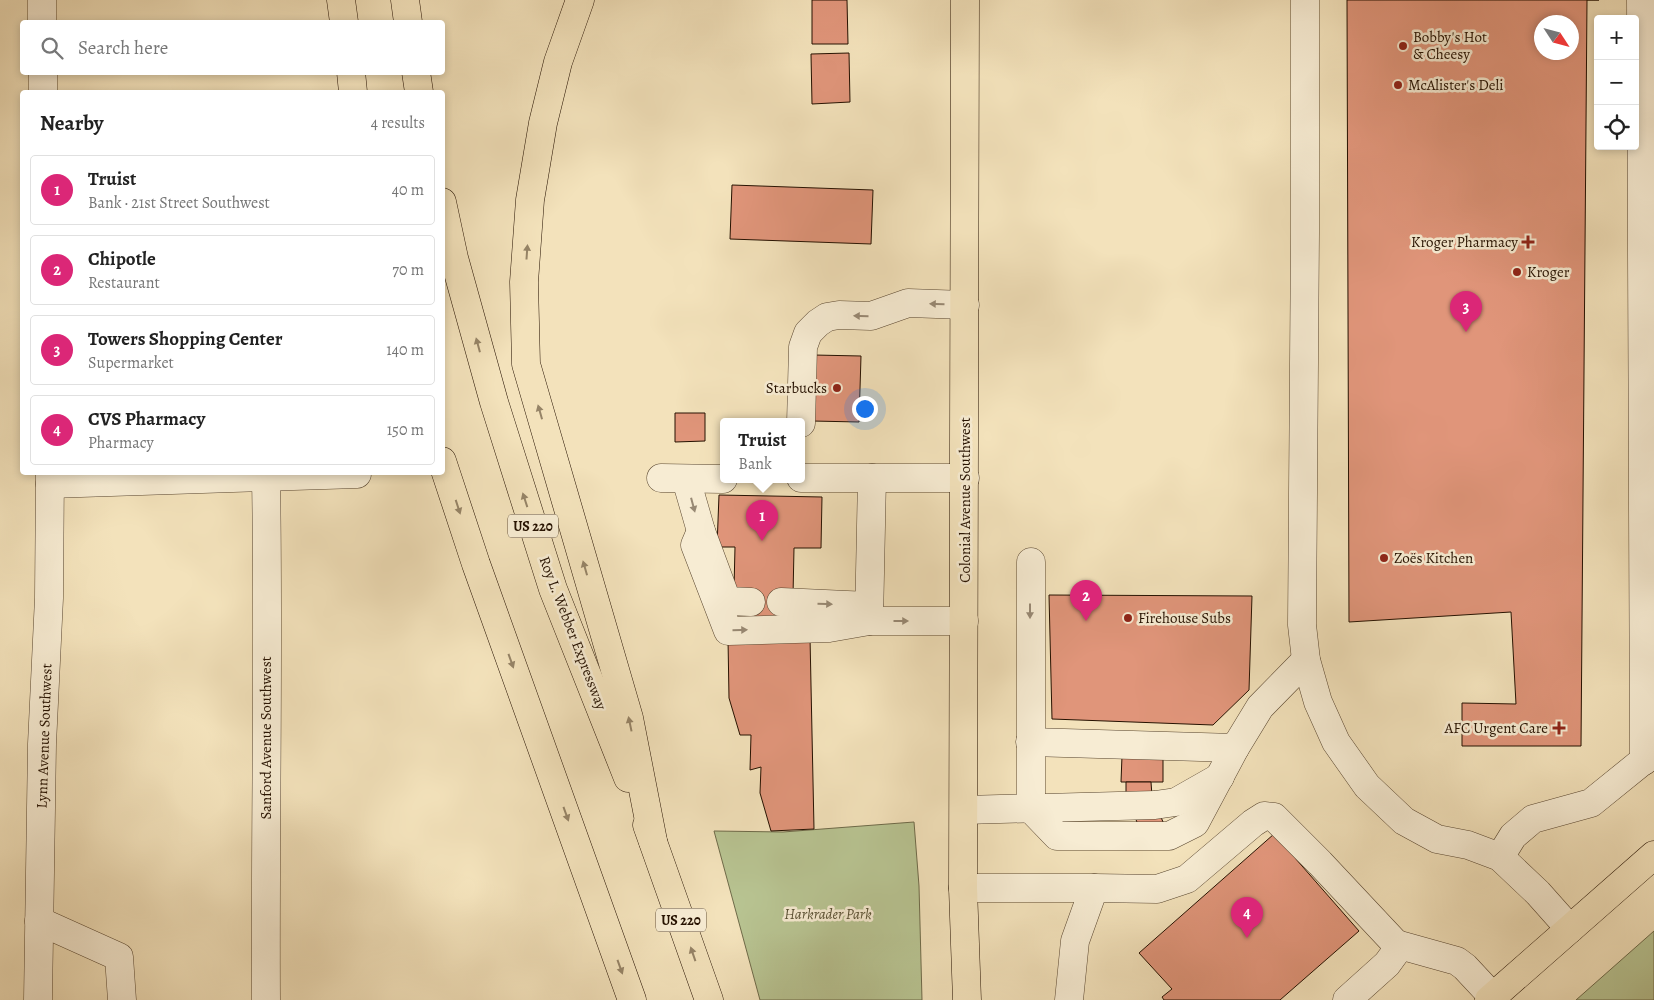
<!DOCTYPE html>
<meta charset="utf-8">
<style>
:root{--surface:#fff;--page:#f6f6f6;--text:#222;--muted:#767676;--line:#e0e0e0;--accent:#db2777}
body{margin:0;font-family:Alegreya,serif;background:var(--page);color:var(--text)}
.controls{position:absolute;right:15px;top:15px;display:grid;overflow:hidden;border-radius:5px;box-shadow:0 2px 8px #0003}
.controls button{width:45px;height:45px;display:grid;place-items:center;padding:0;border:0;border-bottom:1px solid var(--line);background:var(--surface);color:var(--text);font:25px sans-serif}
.compass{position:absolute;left:1534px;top:15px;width:45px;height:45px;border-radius:50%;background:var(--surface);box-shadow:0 2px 8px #0003;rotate:126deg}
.you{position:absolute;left:864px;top:408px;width:18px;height:18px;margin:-12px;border:4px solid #fff;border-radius:50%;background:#1a73e8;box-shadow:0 0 0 8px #1a73e833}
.badge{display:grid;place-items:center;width:32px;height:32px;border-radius:50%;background:var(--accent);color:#fff;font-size:16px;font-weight:700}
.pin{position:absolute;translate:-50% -41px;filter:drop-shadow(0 1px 2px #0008)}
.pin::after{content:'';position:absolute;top:26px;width:18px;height:15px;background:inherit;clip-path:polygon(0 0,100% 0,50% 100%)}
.popup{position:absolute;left:720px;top:418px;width:85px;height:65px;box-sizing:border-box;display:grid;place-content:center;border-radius:5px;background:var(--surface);filter:drop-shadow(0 1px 4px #0005);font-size:16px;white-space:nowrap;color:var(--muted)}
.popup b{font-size:19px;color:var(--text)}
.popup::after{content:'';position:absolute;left:50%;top:100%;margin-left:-10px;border:10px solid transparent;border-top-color:var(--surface)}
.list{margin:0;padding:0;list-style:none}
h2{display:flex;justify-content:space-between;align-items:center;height:65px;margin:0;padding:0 20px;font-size:21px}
h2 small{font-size:16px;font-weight:400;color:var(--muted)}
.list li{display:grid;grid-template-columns:32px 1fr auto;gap:15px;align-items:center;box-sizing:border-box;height:70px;margin:0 10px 10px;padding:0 10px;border:1px solid var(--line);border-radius:5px}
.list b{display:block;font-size:19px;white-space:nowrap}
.list p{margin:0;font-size:16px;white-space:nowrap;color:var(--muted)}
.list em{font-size:16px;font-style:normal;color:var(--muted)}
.icon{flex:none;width:28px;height:28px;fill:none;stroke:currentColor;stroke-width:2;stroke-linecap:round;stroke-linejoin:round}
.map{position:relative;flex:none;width:1654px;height:1000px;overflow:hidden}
.search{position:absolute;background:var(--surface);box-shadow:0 2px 8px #0003;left:20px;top:20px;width:425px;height:55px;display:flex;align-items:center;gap:12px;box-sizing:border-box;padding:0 18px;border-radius:5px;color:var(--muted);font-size:19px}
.panel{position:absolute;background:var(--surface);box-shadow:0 2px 8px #0003;left:20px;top:90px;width:425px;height:385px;border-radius:5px}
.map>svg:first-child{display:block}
</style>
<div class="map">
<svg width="1654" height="1000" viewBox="0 0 1654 1000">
<rect width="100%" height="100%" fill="#f3e2bb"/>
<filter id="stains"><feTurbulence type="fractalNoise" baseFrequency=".004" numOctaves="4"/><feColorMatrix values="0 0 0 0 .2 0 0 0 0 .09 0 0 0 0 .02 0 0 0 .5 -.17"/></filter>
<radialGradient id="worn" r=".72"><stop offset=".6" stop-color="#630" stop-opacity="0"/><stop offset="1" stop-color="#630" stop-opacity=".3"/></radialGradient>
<g fill="#b8c492" stroke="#6e6a49">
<polygon points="914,822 919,886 922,1000 760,1000 714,831 783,832"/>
<polygon points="1654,931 1654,1000 1576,1000"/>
</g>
<g fill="#e0957a" stroke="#251100" fill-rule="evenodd">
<polygon points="812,0 847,0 848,44 812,44"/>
<path d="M 1347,0 L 1599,0 L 1587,0 L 1581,746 L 1462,746 L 1462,703 L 1516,704 L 1511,612 L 1349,622 ZM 1542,22 L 1572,22 L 1572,52 L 1542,52 Z"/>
<polygon points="849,53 850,102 812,104 811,54"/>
<polygon points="732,185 873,190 871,244 730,239"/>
<polygon points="814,355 861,356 859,422 812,421"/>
<polygon points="675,413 705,413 705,441 675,442"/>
<polygon points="719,495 822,497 821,548 794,548 793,596 780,625 751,624 751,589 734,589 735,547 717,547"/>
<polygon points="1049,595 1252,596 1249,690 1213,725 1052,719"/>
<polygon points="810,637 814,829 771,831 760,793 761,767 750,770 751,735 740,735 729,698 728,639"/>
<polygon points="1122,756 1163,757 1163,782 1121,782"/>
<polygon points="1126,782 1151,782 1152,796 1169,836 1143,837 1126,795"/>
<polygon points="1274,834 1359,931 1280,1000 1164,1000 1162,997 1172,989 1139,953"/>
</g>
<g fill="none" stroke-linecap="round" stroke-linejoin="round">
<defs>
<g id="minor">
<polyline points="42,0 42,22"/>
<polyline points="1305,0 1305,233 1302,625 1306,660 1318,702 1336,742 1367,786 1404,821 1437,839 1468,845 1500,857 1538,893 1570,929"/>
<polyline points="1641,0 1644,761"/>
<polyline points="43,72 43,92"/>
<polyline points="801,423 803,347 808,333 818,323 827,317 839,315 871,316 908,303 965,305"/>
<polyline points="661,478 723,479"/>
<polyline points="801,478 965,478"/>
<polyline points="686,479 701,531 727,601 751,602"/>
<polyline points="50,484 357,474"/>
<polyline points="701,531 695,545 728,631 829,628 869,621 964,621"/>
<polyline points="1031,562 1031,809 1057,836 1169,836 1195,823 1235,748"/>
<polyline points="781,602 869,606"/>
<polyline points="869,621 872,478"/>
<polyline points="1030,742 1235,748 1260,707 1306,660"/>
<polyline points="964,810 1155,805 1176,802 1220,777"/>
<polyline points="1500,857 1513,836 1533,819 1591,803 1654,752"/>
<polyline points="963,888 1094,888"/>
<polyline points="39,921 119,957 122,1000"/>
<polyline points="1396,944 1457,961 1465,967 1493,997"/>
<polyline points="38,1000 42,744 49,598 50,472"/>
<path d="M 266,1000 C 265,826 269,651 266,477"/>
<polyline points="1069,1000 1075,941 1094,888 1157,889 1187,879 1253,823 1264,816 1274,817 1320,863 1396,944 1395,953 1387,964 1347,1000"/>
</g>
<g id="major">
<polyline points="965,0 963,888 967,1000"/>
<polyline points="1489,1000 1654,855"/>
</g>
<g id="highway">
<polyline points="341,0 344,22"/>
<polyline points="405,0 408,22"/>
<polyline points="580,0 558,62 543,123 530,200 524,282 526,364 629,718 653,841"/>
<polyline points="351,72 353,92"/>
<polyline points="416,72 419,92"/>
<polyline points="442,202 454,258 494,402 553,589 628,778"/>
<polyline points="442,461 476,564 632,1000"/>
<polyline points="647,825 709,1000"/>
</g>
</defs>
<use href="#minor" stroke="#58452f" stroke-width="29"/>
<use href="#major" stroke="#251100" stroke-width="29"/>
<use href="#highway" stroke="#251100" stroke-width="29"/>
<use href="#minor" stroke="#f7ecd3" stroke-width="28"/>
<use href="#major" stroke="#f3e2bb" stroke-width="28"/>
<use href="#highway" stroke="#f3e2bb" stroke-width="28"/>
</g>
<defs><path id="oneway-solid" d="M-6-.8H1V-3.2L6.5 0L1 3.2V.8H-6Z" transform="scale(1.25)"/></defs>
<g fill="#968467">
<use href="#oneway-solid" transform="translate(527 252) rotate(-86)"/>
<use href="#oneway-solid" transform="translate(478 345) rotate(-105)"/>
<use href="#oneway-solid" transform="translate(540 412) rotate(-106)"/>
<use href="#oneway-solid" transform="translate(525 500) rotate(-108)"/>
<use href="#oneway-solid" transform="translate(458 507) rotate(72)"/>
<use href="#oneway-solid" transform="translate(585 568) rotate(-106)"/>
<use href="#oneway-solid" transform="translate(511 661) rotate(70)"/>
<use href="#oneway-solid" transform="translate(630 724) rotate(-102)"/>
<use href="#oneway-solid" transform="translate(566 814) rotate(70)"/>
<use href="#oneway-solid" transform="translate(693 954) rotate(-109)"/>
<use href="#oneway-solid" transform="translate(620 967) rotate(70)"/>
</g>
<g fill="#988974">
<use href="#oneway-solid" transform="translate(937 304) rotate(-178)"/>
<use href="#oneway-solid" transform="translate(861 316) rotate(-179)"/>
<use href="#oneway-solid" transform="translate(693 505) rotate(75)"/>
<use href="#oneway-solid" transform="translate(825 604) rotate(2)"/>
<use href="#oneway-solid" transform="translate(1030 611) rotate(90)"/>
<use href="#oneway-solid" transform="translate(901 621)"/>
<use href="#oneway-solid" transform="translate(740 630) rotate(-1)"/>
</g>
<g fill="#8f2418" stroke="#f7ecd3" stroke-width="2">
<circle cx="1403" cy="46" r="5"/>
<circle cx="1398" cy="85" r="5"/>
<path d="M1525.5 234.5h5v5h5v5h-5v5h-5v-5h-5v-5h5z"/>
<circle cx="1517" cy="272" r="5"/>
<circle cx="837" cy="388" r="5"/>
<circle cx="1384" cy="558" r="5"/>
<circle cx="1128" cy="618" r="5"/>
<path d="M1556.5 720.5h5v5h5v5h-5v5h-5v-5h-5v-5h5z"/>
</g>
<g text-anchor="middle" stroke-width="5" stroke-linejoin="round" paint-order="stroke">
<g fill="#f7ecd3" stroke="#64533f" stroke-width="1">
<rect x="508" y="514.5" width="50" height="23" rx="4"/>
<rect x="656" y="908.5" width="50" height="23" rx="4"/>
</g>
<g font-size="14" font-weight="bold" fill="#251100">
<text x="533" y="531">US 220</text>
<text x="681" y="925">US 220</text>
</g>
<g font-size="15" fill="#251100" stroke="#f7ecd3" text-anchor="start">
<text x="1413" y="42">Bobby's Hot<tspan x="1413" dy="17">&amp; Cheesy</tspan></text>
<text x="1408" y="90">McAlister's Deli</text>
<text x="1518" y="247" text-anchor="end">Kroger Pharmacy</text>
<text x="1527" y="277">Kroger</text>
<text x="827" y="393" text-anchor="end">Starbucks</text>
<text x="1394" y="563">Zoës Kitchen</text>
<text x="1138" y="623">Firehouse Subs</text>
<text x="1548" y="733" text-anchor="end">AFC Urgent Care</text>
</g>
<g font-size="15" fill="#251100" stroke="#f7ecd3">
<text transform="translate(965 500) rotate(-90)" y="5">Colonial Avenue Southwest</text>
<text transform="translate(573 633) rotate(69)" y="5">Roy L. Webber Expressway</text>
<text transform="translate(44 736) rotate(-88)" y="5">Lynn Avenue Southwest</text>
<text transform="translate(266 738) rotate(-90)" y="5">Sanford Avenue Southwest</text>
</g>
<g font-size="15" font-style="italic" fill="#585033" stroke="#f7ecd3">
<text x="828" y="919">Harkrader Park</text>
</g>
</g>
<rect width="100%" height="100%" filter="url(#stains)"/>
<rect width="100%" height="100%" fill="url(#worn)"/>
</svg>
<div class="controls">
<button>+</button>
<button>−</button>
<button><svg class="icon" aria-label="locate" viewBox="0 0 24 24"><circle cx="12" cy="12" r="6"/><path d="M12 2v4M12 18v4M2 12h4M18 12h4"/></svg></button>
</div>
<svg class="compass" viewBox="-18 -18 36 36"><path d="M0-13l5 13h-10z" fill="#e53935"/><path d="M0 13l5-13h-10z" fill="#767676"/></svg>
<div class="you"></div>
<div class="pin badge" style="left:762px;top:541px">1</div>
<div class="popup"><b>Truist</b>Bank</div>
<div class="pin badge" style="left:1086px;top:621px">2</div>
<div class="pin badge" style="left:1466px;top:332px">3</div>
<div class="pin badge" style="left:1247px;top:938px">4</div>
<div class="search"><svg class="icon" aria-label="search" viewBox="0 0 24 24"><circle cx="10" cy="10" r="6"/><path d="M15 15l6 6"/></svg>Search here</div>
<section class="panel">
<h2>Nearby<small>4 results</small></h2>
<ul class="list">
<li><span class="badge">1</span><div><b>Truist</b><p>Bank · 21st Street Southwest</p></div><em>40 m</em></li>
<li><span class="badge">2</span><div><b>Chipotle</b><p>Restaurant</p></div><em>70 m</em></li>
<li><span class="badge">3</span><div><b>Towers Shopping Center</b><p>Supermarket</p></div><em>140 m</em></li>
<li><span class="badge">4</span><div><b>CVS Pharmacy</b><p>Pharmacy</p></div><em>150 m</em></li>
</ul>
</section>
</div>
